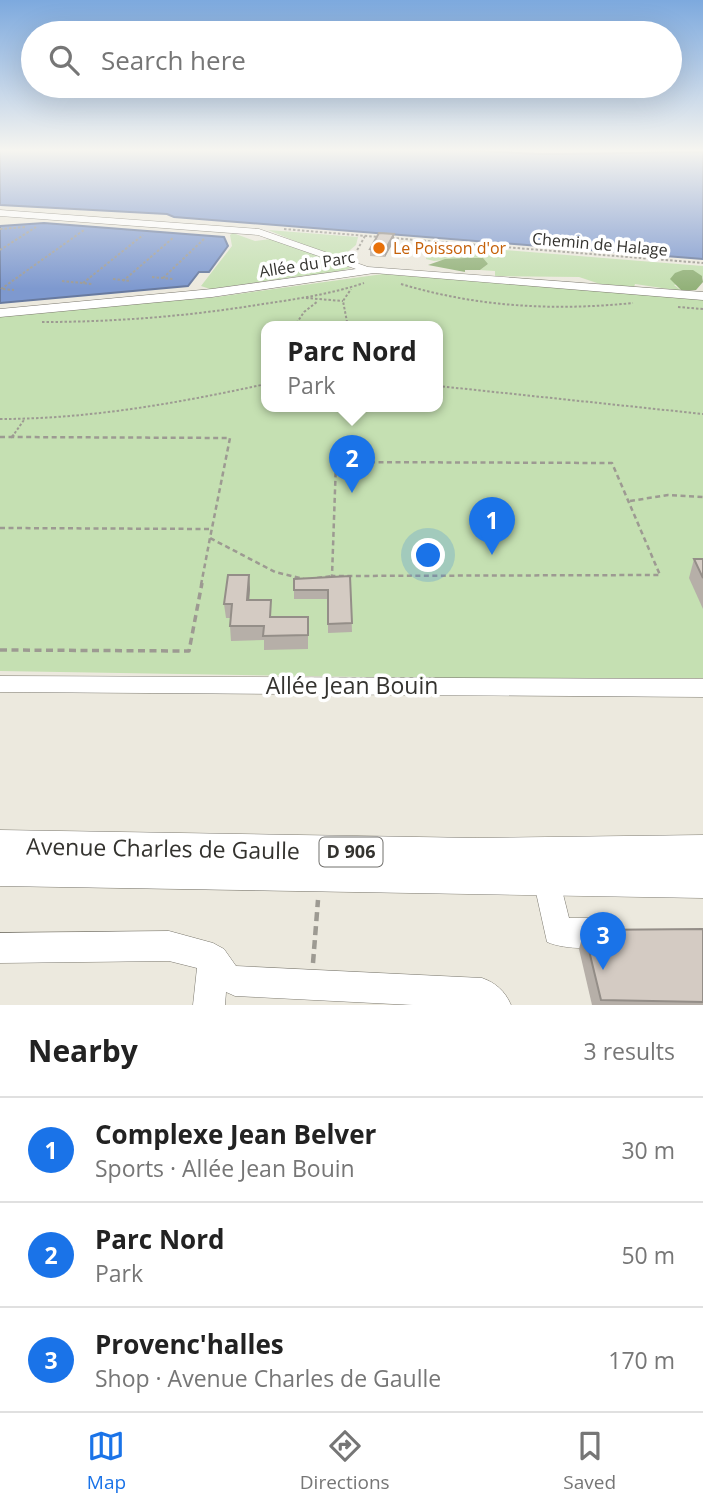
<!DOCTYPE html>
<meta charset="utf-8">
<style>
:root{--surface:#fff;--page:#f6f6f6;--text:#222;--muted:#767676;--line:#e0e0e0;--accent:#1a73e8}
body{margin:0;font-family:"Open Sans",sans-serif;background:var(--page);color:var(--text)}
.you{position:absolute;left:429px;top:556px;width:24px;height:24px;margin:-18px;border:5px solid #fff;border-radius:50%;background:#1a73e8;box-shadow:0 0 0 10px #1a73e833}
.badge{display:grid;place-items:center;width:46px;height:46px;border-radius:50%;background:var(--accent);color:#fff;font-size:23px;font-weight:700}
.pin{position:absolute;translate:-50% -58px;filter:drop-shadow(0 2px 4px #0008)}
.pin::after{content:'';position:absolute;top:37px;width:24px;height:21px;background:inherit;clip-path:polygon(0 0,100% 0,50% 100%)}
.popup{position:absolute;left:261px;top:321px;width:182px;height:91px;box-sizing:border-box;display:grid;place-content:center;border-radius:14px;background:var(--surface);filter:drop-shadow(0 2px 5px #0005);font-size:23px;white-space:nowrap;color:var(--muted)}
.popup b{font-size:26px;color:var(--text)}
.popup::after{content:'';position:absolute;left:50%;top:100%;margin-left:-14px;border:14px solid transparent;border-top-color:var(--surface)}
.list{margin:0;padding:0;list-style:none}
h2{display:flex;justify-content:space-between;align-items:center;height:91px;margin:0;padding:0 28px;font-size:30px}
h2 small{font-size:23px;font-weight:400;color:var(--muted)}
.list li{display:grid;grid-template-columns:46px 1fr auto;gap:21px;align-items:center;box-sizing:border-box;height:105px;padding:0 28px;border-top:2px solid var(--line)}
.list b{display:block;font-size:26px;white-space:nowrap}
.list p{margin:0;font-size:23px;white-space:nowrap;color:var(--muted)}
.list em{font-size:23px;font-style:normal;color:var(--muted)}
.icon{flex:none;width:38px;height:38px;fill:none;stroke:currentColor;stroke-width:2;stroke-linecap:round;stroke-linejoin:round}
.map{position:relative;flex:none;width:703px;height:1005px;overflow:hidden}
.search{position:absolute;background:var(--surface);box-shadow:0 7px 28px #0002;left:21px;right:21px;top:21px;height:77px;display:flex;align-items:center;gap:18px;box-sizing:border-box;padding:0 24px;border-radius:38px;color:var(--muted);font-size:26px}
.sheet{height:406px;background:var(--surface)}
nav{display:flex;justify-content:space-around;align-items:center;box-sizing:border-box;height:98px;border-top:2px solid var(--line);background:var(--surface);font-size:19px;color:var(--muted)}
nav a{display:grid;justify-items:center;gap:4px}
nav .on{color:var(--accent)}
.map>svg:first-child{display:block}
</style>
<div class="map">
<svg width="703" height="1005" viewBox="0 0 703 1005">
<rect width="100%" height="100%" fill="#ece9de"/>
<g fill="#c5e0b2" fill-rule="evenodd">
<polygon points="268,230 358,237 356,245 344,255 331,255 309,247"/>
<polygon points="233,233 255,241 271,239 351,268 322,276 308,275 210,289 201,286 232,246 230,235"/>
<polygon points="430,244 703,266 703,279 702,276 674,285 682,291 635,284 634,287 600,284 579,277 495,276 495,271 480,270 488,264 465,258 434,261 426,259"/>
<path d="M 383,274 L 703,298 L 703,678 L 428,678 L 0,671 L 0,315 L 217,297 ZM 266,327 L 438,327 L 438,407 L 266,407 Z"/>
</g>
<g fill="#92b179">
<polygon points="465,258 483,258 488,264 480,270 465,270 465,272 428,265 445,259"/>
<polygon points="683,270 693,270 702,276 703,282 696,290 682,291 670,279 675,273"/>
</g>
<g fill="#7e99cf" stroke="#687a9f" stroke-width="2">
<polygon points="0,149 433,149 543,154 703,152 703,259 174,217 167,214 0,205"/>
<polygon points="44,223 224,237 228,246 209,272 199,272 188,286 0,303 0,226"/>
</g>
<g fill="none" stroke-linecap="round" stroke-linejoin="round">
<defs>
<g id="minor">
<polygon points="0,210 259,229 368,267 703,292 703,300 374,273 212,297 0,317 0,309 212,289 356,269 258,235 0,216"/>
<polygon points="0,676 703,679 703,697 0,692"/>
<path d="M 547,866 L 557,870 L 569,918 L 608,918 L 618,922 L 623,932 L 618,942 C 599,950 566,950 547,942 L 533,879 L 537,870 Z"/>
<path d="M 169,931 L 213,943 L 224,949 L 236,966 L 482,978 C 496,983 505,991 511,1005 L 413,1005 L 235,996 L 226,992 L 225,1005 L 193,1005 L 197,968 L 169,961 L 0,963 L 0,933 Z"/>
</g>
<polygon id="major" points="0,830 477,838 703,835 703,898 0,886"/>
</defs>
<use href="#minor" stroke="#7b786e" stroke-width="1"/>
<use href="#major" stroke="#7b786e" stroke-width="1"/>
<g stroke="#9d9a92" stroke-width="2" stroke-dasharray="2.5 2" stroke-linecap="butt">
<polyline points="555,149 640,149"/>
<polyline points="0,229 25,227"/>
<polyline points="284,229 379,237"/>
<polyline points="392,238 703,263"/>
<polyline points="0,250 36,227"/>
<polyline points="355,254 365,236"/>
<polyline points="152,277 173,279"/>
<polyline points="163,278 204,239"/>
<polyline points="113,279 131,281"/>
<polyline points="62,281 92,284"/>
<polyline points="123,281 174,237"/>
<polyline points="83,283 143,235"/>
<path d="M 401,284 C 478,307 553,311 633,303"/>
<polyline points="1,289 84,230"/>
<polyline points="3,289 14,290"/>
<polyline points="306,298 343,301"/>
<polyline points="678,307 703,309"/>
<path d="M 42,322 C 116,322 190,316 263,304 C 297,299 331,294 364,283"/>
<polyline points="294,327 304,312 318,301"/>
<polyline points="348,327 343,301 351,289"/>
<polyline points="438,386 703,414"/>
<path d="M 0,419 C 90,419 178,403 266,384"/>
<polyline points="12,437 24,420"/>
</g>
<g stroke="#9d9a92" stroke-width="2.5" stroke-dasharray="5 3.5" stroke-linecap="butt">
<polyline points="14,435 12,437 230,438 210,538 275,572 304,579"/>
<polyline points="0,437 12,437"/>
<polygon points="336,462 612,463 660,575 332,576"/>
<polyline points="630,501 668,495 703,497"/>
<polyline points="0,528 212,529"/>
<polyline points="317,578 332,576"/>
<polyline points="201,585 210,538"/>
</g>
<polyline stroke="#9d9a92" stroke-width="3.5" stroke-dasharray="7 4.5" stroke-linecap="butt" points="0,650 189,651 202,583"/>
<polyline stroke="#9d9a92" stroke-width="4.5" stroke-dasharray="9 5" stroke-linecap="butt" points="313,963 318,900"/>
<use href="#minor" fill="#fff" fill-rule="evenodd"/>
<use href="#major" fill="#fff" fill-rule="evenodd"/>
</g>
<g fill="#b6afa8">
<polygon points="394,234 394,241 385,257 370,256 370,249"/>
<polygon points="694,559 703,559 703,609 689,578"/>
<polygon points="249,575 250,589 249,600 272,617 308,617 308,649 264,650 264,640 231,641 230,626 231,618 226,618 224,604"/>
<polygon points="350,576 352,632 328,633 328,599 294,599 294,590"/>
<polygon points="703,929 703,1005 592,1005 579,949 584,930"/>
</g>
<g fill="#948e88">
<polygon points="394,234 394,241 385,257 385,250"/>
<polygon points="249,575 250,589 248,615 247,600"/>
</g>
<g fill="#d4cbc3" stroke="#948e88" stroke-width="2">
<polygon points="379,233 394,234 385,250 370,249"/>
<polygon points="694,559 703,559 703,578"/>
<polygon points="228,575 249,575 247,600 271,600 270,617 308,617 308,635 263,636 264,626 230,626 232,604 224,604"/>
<polygon points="350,576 352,623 328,624 328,590 294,590 294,579"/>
<polygon points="703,929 703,1002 601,1000 584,930"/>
</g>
<linearGradient id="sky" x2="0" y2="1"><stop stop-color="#7da9de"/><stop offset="0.52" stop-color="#f6f5f0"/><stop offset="1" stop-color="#f6f5f0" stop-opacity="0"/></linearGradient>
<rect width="703" height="289" fill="url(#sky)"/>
<circle fill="#e8710a" stroke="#fff" stroke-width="2.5" cx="379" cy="248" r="7"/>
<g text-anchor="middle" stroke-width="7" stroke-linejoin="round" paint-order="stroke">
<g font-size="16" fill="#34332f" stroke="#fff">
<text transform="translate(600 244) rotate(5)" y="6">Chemin de Halage</text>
<text transform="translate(307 264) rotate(-9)" y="6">Allée du Parc</text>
</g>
<g font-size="16" fill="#c56008" stroke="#fff" text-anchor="start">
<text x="393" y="254">Le Poisson d'or</text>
</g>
<rect fill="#fff" stroke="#71706d" stroke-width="2" x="319.5" y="837.5" width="63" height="29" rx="5"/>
<g font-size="18" font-weight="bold" fill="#34332f">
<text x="351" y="858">D 906</text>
</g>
<g font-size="23" fill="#34332f" stroke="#fff">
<text x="352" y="694">Allée Jean Bouin</text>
<text transform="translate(163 849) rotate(1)" y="8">Avenue Charles de Gaulle</text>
</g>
</g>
</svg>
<div class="you"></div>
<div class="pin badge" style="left:492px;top:555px">1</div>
<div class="pin badge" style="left:352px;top:493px">2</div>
<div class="popup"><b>Parc Nord</b>Park</div>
<div class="pin badge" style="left:603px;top:970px">3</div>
<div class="search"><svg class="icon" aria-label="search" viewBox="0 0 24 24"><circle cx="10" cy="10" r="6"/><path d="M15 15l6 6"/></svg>Search here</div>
</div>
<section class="sheet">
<h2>Nearby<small>3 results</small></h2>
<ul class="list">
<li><span class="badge">1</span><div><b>Complexe Jean Belver</b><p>Sports · Allée Jean Bouin</p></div><em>30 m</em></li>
<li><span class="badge">2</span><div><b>Parc Nord</b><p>Park</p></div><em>50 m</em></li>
<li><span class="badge">3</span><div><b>Provenc'halles</b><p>Shop · Avenue Charles de Gaulle</p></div><em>170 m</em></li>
</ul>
</section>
<nav>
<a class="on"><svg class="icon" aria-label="map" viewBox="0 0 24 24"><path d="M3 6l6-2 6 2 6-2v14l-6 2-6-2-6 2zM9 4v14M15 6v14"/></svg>Map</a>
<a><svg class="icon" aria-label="directions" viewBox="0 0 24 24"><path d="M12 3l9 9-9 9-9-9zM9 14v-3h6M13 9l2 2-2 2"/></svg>Directions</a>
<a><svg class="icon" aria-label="saved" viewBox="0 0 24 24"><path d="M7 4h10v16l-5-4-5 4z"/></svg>Saved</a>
</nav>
